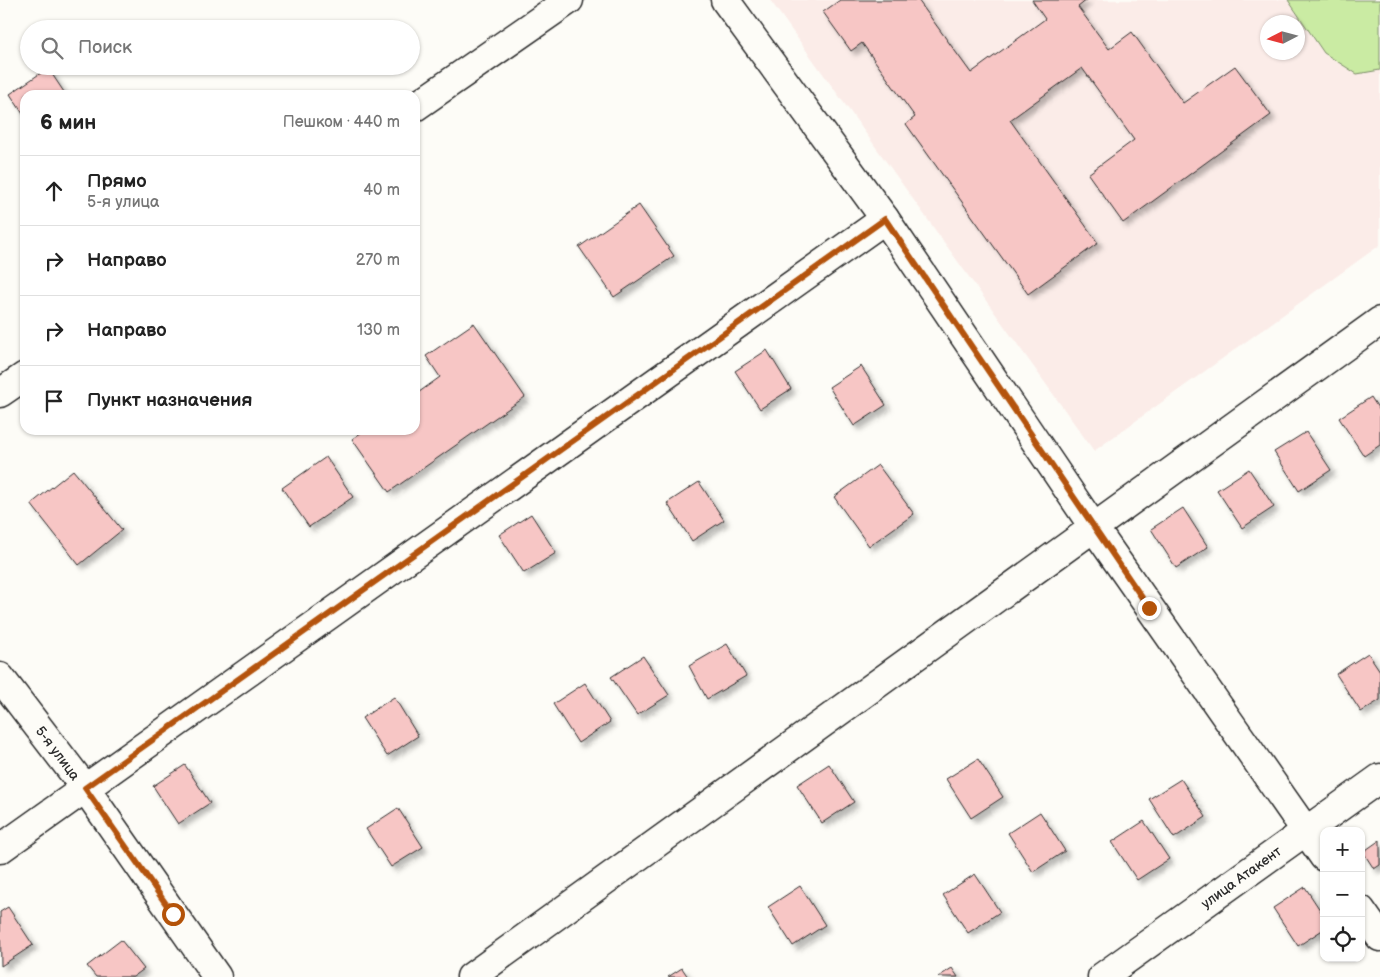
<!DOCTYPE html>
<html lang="ru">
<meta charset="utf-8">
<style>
:root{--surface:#fff;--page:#f6f6f6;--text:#222;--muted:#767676;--line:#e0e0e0}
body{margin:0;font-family:"Balsamiq Sans",sans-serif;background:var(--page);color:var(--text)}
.controls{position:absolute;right:15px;bottom:15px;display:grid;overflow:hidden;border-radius:10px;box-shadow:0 1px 4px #0004}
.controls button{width:45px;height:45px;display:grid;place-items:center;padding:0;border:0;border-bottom:1px solid var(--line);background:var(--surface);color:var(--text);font:25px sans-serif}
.compass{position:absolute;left:1260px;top:15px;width:45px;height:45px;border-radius:50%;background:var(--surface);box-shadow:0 1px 4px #0004;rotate:264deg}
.stop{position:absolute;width:15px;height:15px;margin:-11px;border:4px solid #b45309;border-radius:50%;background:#fff}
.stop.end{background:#b45309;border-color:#fff;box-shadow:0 1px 5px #0008}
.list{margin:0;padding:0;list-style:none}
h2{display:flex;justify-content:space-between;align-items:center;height:65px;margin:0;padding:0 20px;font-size:21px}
h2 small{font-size:16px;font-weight:400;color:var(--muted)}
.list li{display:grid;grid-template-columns:32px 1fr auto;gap:15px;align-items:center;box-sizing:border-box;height:70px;padding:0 20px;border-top:1px solid var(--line)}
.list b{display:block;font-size:19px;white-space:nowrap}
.list p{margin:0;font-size:16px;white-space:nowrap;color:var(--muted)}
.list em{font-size:16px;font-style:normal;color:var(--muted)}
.icon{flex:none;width:28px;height:28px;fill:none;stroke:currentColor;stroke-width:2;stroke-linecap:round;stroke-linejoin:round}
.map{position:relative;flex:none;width:1380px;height:977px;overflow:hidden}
.search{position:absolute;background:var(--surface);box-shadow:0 1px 4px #0004;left:20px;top:20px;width:400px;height:55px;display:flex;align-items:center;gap:12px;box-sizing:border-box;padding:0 18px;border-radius:28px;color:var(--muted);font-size:19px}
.panel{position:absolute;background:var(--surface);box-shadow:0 1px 4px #0004;left:20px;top:90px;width:400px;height:345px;border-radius:15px}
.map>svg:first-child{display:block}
</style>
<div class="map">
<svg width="1380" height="977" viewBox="0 0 1380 977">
<defs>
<filter id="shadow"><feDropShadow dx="4.5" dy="4.5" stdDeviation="2.5" flood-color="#0004"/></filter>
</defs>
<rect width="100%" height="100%" fill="#fdfcf7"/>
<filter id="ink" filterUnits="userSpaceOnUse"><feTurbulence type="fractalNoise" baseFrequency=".02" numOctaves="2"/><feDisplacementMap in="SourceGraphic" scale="10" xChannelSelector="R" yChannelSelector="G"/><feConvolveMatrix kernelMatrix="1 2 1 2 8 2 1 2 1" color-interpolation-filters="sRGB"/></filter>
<g filter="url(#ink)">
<path fill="#fbece8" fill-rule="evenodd" d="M 770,0 L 1380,0 L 1380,245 L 1094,451 ZM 1268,22 L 1298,22 L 1298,52 L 1268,52 Z"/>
<polygon fill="#caeba3" stroke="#7a8b67" points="1288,0 1380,0 1380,70 1357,74 1324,53"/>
<g fill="#f7c6c5" stroke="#2b2b2b" filter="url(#shadow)">
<polygon points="840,0 918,0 971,73 1045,19 1032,0 1087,0 1078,7 1109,49 1132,32 1183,103 1235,66 1271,115 1123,223 1088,174 1134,140 1082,68 1010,120 1098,243 1028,294 906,124 915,117 862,43 851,51 823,12"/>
<polygon points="48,68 66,95 25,95 25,117 10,94"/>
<polygon points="639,205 674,256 614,297 579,247"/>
<polygon points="474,323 525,397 389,492 352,439 365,430 415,430 415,395 440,377 426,356"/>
<polygon points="767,350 791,389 760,409 735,371"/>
<polygon points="861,366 886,405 854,426 829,387"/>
<polygon points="1371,397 1380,411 1380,445 1364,456 1339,418"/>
<polygon points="1306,432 1331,470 1299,491 1274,452"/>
<polygon points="326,457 353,497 309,527 282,488"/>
<polygon points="878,465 914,514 869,546 834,497"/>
<polygon points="1249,469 1274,507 1242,528 1217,490"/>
<polygon points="73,470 122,530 79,565 31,504"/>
<polygon points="699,482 724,520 692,541 667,503"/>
<polygon points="1183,508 1208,547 1176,568 1151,529"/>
<polygon points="531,514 556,553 524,573 499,535"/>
<polygon points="727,644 746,676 707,699 689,666"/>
<polygon points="1368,653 1380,671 1380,700 1361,712 1336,674"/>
<polygon points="643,656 669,695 637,715 611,677"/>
<polygon points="585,683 610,722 578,743 553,704"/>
<polygon points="394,697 418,736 387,756 362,718"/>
<polygon points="978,759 1003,797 971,818 946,779"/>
<polygon points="829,764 854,802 822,823 797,785"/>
<polygon points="185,765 210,803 178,824 153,786"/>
<polygon points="1181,779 1206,817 1174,838 1149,799"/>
<polygon points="398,808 423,847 391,867 366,829"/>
<polygon points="1040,812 1065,851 1033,872 1008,833"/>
<polygon points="1144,821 1169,859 1137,880 1112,842"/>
<polygon points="1380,840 1380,865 1374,869 1363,852"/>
<polygon points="975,874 1000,912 968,933 943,895"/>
<polygon points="800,886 825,925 793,946 768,907"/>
<polygon points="1305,887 1324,916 1324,929 1298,946 1273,908"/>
<polygon points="8,907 33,945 1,966 0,912"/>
<polygon points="121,940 144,969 133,977 96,977 87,966"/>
<polygon points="682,968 688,977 668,977"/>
<polygon points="952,968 958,977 938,977"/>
</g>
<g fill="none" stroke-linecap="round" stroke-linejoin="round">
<defs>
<g id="minor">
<polyline points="725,0 885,219 1094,528 1324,857"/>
<polyline points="415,107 569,0"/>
<polyline points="0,393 25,376"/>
<polyline points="0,677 85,788 217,977"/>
<polyline points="0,849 885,219"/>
<polyline points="1361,910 1380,937"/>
<polyline points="471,977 1380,321"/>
<polyline points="1102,977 1380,778"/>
</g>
</defs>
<use href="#minor" stroke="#2b2b2b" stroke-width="31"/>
<use href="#minor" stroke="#fdfcf7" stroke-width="28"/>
</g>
</g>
<g fill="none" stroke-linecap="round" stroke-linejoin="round" filter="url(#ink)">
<polyline stroke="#b45309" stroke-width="6" points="173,914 85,788 885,219 1149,608"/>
</g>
<g text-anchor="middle" stroke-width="4" stroke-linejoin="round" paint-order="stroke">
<g font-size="14" fill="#2b2b2b" stroke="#fdfcf7">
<text transform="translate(58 753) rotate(53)" y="5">5-я улица</text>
<text transform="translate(1241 877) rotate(-36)" y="5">улица Атакент</text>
</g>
</g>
</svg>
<div class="controls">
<button>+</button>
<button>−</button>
<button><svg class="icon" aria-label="locate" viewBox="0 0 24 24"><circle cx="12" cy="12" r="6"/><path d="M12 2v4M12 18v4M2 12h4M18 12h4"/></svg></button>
</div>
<svg class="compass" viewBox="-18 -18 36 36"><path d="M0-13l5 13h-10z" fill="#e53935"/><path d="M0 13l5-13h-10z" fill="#767676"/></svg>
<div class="stop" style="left:173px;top:914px"></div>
<div class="stop end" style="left:1149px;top:608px"></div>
<div class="search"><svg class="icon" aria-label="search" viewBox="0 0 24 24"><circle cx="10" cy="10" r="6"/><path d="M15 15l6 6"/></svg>Поиск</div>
<section class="panel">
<h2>6 мин<small>Пешком · 440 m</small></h2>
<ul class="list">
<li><svg class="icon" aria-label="ahead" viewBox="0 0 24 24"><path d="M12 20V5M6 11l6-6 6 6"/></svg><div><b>Прямо</b><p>5-я улица</p></div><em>40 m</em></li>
<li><svg class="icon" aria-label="right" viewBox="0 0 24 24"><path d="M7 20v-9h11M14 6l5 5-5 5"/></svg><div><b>Направо</b></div><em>270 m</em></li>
<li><svg class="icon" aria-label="right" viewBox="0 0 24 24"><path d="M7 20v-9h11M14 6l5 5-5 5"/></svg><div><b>Направо</b></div><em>130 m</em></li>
<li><svg class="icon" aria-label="arrive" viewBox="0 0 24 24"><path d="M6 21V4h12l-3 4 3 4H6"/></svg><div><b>Пункт назначения</b></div></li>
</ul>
</section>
</div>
